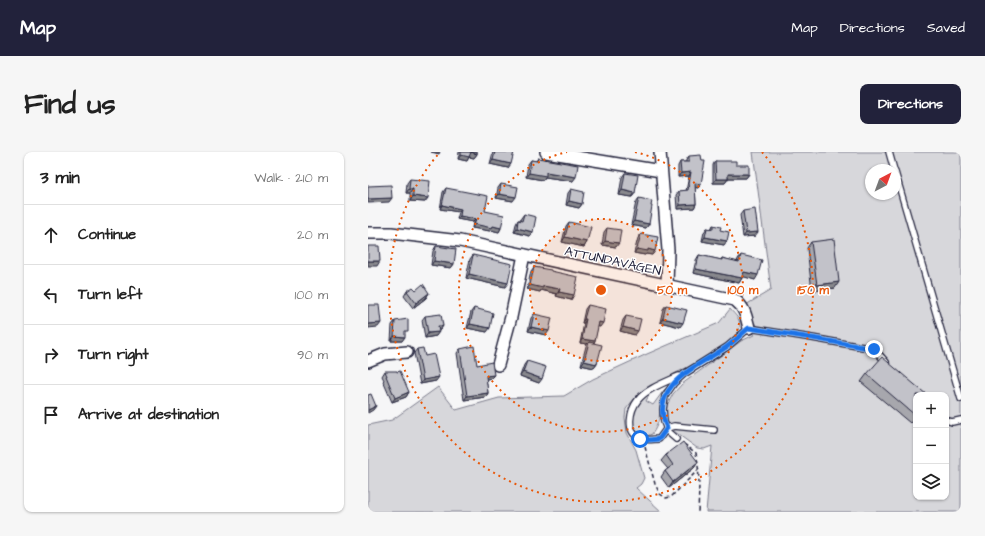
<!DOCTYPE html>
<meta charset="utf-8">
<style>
:root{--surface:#fff;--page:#f6f6f6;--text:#222;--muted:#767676;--line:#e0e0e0;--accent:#22223b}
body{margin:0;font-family:"Architects Daughter",sans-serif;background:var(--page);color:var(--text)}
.controls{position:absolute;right:12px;bottom:12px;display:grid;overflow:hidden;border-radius:8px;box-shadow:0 1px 3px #0004}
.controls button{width:36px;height:36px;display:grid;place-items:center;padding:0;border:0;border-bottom:1px solid var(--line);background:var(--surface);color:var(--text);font:20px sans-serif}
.compass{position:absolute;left:497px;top:12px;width:36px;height:36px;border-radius:50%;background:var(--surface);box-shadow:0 1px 3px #0004;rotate:41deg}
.stop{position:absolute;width:12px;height:12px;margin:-9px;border:3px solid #1a73e8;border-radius:50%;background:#fff}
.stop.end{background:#1a73e8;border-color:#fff;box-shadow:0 1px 4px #0008}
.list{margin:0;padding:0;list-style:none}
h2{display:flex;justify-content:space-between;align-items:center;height:52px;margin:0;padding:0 16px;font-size:17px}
h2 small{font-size:13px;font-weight:400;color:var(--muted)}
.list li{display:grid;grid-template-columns:26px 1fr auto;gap:12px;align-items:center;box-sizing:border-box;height:60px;padding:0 16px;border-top:1px solid var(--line)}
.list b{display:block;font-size:15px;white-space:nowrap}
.list em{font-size:13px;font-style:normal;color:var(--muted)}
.icon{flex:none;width:22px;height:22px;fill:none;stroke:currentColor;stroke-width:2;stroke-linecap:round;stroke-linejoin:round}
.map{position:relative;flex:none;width:593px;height:360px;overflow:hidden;border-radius:8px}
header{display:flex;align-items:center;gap:24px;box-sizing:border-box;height:56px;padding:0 20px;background:var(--accent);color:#fff}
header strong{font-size:19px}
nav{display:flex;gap:22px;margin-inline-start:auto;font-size:14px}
.intro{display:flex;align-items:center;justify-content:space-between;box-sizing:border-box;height:96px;padding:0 24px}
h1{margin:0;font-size:28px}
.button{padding:10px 18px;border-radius:8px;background:var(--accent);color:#fff;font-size:14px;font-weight:700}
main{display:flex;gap:24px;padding:0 24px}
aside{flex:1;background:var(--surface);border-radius:8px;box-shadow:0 1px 3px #0004}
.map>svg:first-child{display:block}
</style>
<header>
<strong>Map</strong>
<nav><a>Map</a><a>Directions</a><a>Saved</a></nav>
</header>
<div class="intro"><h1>Find us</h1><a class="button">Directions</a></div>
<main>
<aside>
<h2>3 min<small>Walk · 210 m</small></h2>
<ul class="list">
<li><svg class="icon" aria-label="ahead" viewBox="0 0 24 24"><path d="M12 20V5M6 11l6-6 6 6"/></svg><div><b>Continue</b></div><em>20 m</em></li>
<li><svg class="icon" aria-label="left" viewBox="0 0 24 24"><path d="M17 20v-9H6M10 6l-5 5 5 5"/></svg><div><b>Turn left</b></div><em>100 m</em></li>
<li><svg class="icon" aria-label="right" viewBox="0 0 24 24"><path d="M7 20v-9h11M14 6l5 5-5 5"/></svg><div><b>Turn right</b></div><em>90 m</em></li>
<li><svg class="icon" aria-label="arrive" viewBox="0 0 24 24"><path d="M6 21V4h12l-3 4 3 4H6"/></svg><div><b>Arrive at destination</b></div></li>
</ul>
</aside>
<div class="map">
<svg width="593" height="360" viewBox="0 0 593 360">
<rect width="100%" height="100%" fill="#f6f6f7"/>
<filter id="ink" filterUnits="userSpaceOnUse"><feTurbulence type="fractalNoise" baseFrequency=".025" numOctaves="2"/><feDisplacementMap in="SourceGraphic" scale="8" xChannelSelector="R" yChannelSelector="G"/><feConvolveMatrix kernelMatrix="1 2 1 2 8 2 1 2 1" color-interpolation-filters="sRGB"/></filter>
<g filter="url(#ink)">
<g fill="#d7d7db" stroke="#7c7c8b" fill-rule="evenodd">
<path d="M 385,0 L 593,0 L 593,360 L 338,360 L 344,294 L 336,297 L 329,296 L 307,280 L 300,271 L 298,265 L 299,253 L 305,242 L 314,232 L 373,189 L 386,183 L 390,174 L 386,171 L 376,154 L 403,138 ZM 503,18 L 527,18 L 527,42 L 503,42 ZM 548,243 L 578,243 L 578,345 L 548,345 Z"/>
<path d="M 362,157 C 367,163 375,169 371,178 C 363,194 324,213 308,221 C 297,227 286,233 275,239 L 266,247 L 258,257 L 257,266 L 259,281 L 268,298 L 276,326 L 273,332 L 268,336 L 294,360 L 0,360 L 0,273 L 24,268 L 70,235 L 88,258 L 131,246 L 196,244 L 225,227 L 279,202 L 351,171 Z"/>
<path d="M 301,234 C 299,238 296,241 294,245 C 291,253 292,260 291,268 C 289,273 287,278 284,282 C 281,283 278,285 275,284 C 262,282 264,263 269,255 C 272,249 277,244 282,241 L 278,249 L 285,253 L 296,238 Z"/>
</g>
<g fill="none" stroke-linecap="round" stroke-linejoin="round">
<defs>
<g id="service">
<polyline points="521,0 526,18"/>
<polyline points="527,20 593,247"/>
<path d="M 311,224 C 298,230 278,237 270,248 C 262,258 257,280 272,286 C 278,289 285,287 291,287 L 299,276 L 306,274 L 346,278"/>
<polyline points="578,268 584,270 593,268"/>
<polyline points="308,287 300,280 296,270 295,257 297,244 306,231 316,222 359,195 381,176 444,186 506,197 518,210"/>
</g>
<g id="minor">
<polyline points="178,0 293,19"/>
<polyline points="292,0 300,98 299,134"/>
<path d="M 0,81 L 23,81 L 92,89 L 367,148 C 377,156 378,164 381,176"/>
<polyline points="0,209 17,202 39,200"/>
<polyline points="130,213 143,165 156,103"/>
</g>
</defs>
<use href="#service" stroke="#22223b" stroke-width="8"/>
<use href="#minor" stroke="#22223b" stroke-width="14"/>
<g stroke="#22223b" stroke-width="1.5" stroke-dasharray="4 3" stroke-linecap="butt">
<path d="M 316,292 L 328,301 C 332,320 331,340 330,360"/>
<polyline points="277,295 287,332 292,342 298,346 303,345 331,317"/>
</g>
<use href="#service" stroke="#fff" stroke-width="5.5"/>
<use href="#minor" stroke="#fff" stroke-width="11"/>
</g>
<g fill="#a7a7ad" stroke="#22223b">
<polygon points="91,0 109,0 109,2 106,6 101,5 99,9 90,7"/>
<polygon points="125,0 146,0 140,16 122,12"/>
<polygon points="321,4 333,32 330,36 327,35 328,52 326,56 309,57 308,43 311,39 318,39 321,24 310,25 310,14 312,10 318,10 318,8"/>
<polygon points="170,6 205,29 177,25 175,28 158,25 160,12 163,8 168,9"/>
<polygon points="347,9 368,13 381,22 378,26 360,26 360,27 357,31 345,31 345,13"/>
<polygon points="257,21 267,41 264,45 251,43 254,25"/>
<polygon points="42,27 57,50 42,49 42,41 38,41 39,31"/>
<polygon points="133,32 145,49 128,46 130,36"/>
<polygon points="78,36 117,59 133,76 131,80 123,78 122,79 104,76 105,70 89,67 91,60 72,57 75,40"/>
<polygon points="203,37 214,52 211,56 198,53 200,41"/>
<polygon points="271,46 281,72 278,76 263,73 268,50"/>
<polygon points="375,59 387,84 375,85 372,63"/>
<polygon points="156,62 165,80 162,84 146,80 148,72 150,68 152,68 153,66"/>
<polygon points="201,70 219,90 216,95 194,90 198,74"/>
<polygon points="345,73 352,78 356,93 334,89 336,80 339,76 343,77"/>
<polygon points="239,76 248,95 234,93 236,80"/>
<polygon points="273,82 287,99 284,103 278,102 277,103 266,101 270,86"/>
<polygon points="443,90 467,136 444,139 439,96"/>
<polygon points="68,94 86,112 83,116 63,113 65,99"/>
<polygon points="105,103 137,135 98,126 102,107"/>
<polygon points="331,103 353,108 354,106 369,110 370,107 373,103 387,128 375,124 374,126 371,131 325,121 328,108"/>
<polygon points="166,115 183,119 203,148 188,144 189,142 173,138 172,140 159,137 163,119"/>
<polygon points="48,138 61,141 58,146 45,156 36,144 39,139"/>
<polygon points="220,153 232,175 230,174 226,191 229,212 226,216 213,213 218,194 219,192 212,191 216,171 214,171 217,157"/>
<polygon points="298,153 312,175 292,170 295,157"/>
<polygon points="106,156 119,180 99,176 103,160"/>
<polygon points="166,162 178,183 160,179 163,166"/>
<polygon points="57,164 75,174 72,178 71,178 68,184 57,186 54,168"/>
<polygon points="258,164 267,183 252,179 255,168"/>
<polygon points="27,169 37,183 34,189 23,189 24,173"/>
<polygon points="49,197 57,204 68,229 52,232 46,201"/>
<polygon points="92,197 109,213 126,223 123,226 118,227 120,241 118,245 96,248 89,201"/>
<polygon points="159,209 171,231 152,224 156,213"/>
<polygon points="17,219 41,240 38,245 24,250 15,229 16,228 14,224"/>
<polygon points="499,222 559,243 548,265 542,271 493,230"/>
<polygon points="298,303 330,310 326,316 301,336 293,325 297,319 300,317 293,309"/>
</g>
<g fill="#88888d" stroke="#22223b">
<polygon points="63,0 72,0 71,2"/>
<polygon points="103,0 109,2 106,6 101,5 99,9 90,7 93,3"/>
<polygon points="125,8 143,12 140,16 122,12"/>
<polygon points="178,20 208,25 205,29 177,25 175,28 158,25 161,21"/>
<polygon points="323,20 321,24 310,25 313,21"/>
<polygon points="360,22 381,22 378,26 357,26"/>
<polygon points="348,27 360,27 357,31 345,31"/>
<polygon points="327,31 333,32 330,36 324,35"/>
<polygon points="41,37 45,37 42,41 38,41"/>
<polygon points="254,38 267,41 264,45 251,43"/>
<polygon points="131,42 148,45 145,49 128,46"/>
<polygon points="45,44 60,46 57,50 42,49"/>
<polygon points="24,46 21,50 0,51 0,47"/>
<polygon points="201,49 214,52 211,56 198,53"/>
<polygon points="328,52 326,56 309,57 312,53"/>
<polygon points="74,53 93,57 91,60 72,57"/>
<polygon points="92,64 108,67 105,70 89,67"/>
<polygon points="266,69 281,72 278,76 263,73"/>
<polygon points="106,72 125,74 133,76 131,80 123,78 122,79 104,76"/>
<polygon points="149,76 165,80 162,84 146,80"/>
<polygon points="390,80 387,84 375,85 378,81"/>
<polygon points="197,85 219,90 216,95 194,90"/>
<polygon points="337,85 359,89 356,93 334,89"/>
<polygon points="237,89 251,91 248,95 234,93"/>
<polygon points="269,97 280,97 287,99 284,103 278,102 277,103 266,101"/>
<polygon points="0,109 12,109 9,114 0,114"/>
<polygon points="66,109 86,112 83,116 63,113"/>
<polygon points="328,117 374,126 371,131 325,121"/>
<polygon points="376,120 390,123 387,128 373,124"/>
<polygon points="101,122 140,131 137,135 98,126"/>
<polygon points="471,130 467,136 444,139 449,133"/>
<polygon points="162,133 175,134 192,137 189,142 173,138 172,140 159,137"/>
<polygon points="191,140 206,143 203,148 188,144"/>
<polygon points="61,141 58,146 45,156 48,151"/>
<polygon points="295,166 315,171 312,175 292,170"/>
<polygon points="216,167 218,167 216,171 214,171"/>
<polygon points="231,170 235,171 232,175 228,174"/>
<polygon points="13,171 10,175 0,176 0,172"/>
<polygon points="102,172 122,176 119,180 99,176"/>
<polygon points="70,174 75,174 72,178 67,179"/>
<polygon points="163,175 181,179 178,183 160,179"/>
<polygon points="255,175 270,179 267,183 252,179"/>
<polygon points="71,180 68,184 57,186 60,181"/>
<polygon points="26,184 37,185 34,189 23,189"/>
<polygon points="214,187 227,189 224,193 221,190 219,192 212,191"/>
<polygon points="216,209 229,212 226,216 213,213"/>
<polygon points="155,220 174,227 171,231 152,224"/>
<polygon points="126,223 123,226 115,228 118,224"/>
<polygon points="71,225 68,229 52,232 55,228"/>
<polygon points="41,240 38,245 24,250 27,246"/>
<polygon points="120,241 118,245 96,248 99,244"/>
<polygon points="8,254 5,258 0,261 0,258"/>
<polygon points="330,310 326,316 301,336 305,330"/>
</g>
<g fill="#c2c2c9" stroke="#22223b">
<polygon points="93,0 109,0 109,2 103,0 101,5 93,3"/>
<polygon points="127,0 146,0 143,12 125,8"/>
<polygon points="333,3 334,9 337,9 333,32 327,31 328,52 312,53 311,39 320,38 323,20 313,21 312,10 321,10 321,4"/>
<polygon points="170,6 210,13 208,25 178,20 178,24 161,21 163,8 169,9"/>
<polygon points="347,9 368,9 368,13 381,13 381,22 360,22 360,27 348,27"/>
<polygon points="257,21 270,23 267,41 254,38"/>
<polygon points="42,27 62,29 60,46 45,44 45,37 41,37"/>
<polygon points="133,32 150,35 148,45 131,42"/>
<polygon points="23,33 24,46 0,47 0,34"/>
<polygon points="78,36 120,44 117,59 136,63 133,76 125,74 124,76 106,72 108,67 92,64 93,57 74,53"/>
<polygon points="203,37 216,40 214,52 201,49"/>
<polygon points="271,46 284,49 283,54 284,54 281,72 266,69"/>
<polygon points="387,57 390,80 378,81 375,59"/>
<polygon points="156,62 168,65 165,80 149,76 150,68 154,69"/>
<polygon points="201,70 223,75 219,90 197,85"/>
<polygon points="345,73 353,75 352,78 361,80 359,89 337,85 339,76 345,77"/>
<polygon points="239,76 253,78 251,91 237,89"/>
<polygon points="273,82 290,85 287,99 280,97 280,99 269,97"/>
<polygon points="466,87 471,130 449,133 443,90"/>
<polygon points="0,94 11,94 12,109 0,109"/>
<polygon points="68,94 88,97 86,112 66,109"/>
<polygon points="105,103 144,112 140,131 101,122"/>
<polygon points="331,103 354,108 354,106 371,110 373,103 394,108 390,123 376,120 374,126 328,117"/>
<polygon points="166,115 183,118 183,119 210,125 206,143 191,140 192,137 175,134 175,136 162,133"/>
<polygon points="55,132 61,141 48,151 39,139 45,135 48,138"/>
<polygon points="0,153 11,153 13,171 0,172"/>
<polygon points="220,153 238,157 235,171 231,170 227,189 214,187 218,167 216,167"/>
<polygon points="298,153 319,158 315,171 295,166"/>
<polygon points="106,156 125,161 122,176 102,172"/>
<polygon points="73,162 75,174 70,174 71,180 60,181 57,164"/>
<polygon points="166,162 184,166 181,179 163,175"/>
<polygon points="258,164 273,167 270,179 255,175"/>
<polygon points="40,167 40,179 37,179 37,185 26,184 27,169"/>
<polygon points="221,190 234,193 229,212 216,209"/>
<polygon points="106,194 109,213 124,210 126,223 118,224 120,241 99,244 92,197"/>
<polygon points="55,196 57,204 66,202 71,225 55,228 49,197"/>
<polygon points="514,205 559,243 548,243 548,264 499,222"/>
<polygon points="159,209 178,215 174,227 155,220"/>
<polygon points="17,219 29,219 29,220 32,219 41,240 27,246 18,224 19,224"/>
<polygon points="3,242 8,254 0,258 0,243"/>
<polygon points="315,290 330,310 305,330 297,319 305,313 298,303"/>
</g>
</g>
<g fill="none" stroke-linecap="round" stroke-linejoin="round" filter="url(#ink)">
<path stroke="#1a73e8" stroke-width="5" d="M 272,287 L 280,288 L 291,287 L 299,276 C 279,234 330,214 357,196 C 366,190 373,182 381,176 L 444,186 L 506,197"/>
</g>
<circle cx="233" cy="138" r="71" fill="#e8590c" fill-opacity=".12"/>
<g fill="none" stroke="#e8590c" stroke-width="2" stroke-dasharray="2 4">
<circle cx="233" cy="138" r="71"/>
<path d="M267 0A142 142 0 1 1 199 0"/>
<path d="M394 0A212 212 0 1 1 72 0"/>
</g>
<g text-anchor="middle" stroke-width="3" stroke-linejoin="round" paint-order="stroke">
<g font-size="13" fill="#22223b" stroke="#fff">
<text transform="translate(245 108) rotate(12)" y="5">ATTUNDAVÄGEN</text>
</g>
</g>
<circle cx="233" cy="138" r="6" fill="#e8590c" stroke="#fff" stroke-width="2"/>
<g font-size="12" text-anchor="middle" font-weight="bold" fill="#e8590c" stroke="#fff" stroke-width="3" stroke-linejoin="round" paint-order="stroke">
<text x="304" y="142">50 m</text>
<text x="375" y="142">100 m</text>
<text x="445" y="142">150 m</text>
</g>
</svg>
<div class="controls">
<button>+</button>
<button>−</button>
<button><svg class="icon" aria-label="layers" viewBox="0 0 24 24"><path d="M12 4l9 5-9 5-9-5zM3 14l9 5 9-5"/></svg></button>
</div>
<svg class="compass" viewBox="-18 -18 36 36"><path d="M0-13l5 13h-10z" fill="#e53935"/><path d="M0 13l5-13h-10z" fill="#767676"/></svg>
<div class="stop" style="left:272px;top:287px"></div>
<div class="stop end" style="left:506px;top:197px"></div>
</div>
</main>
